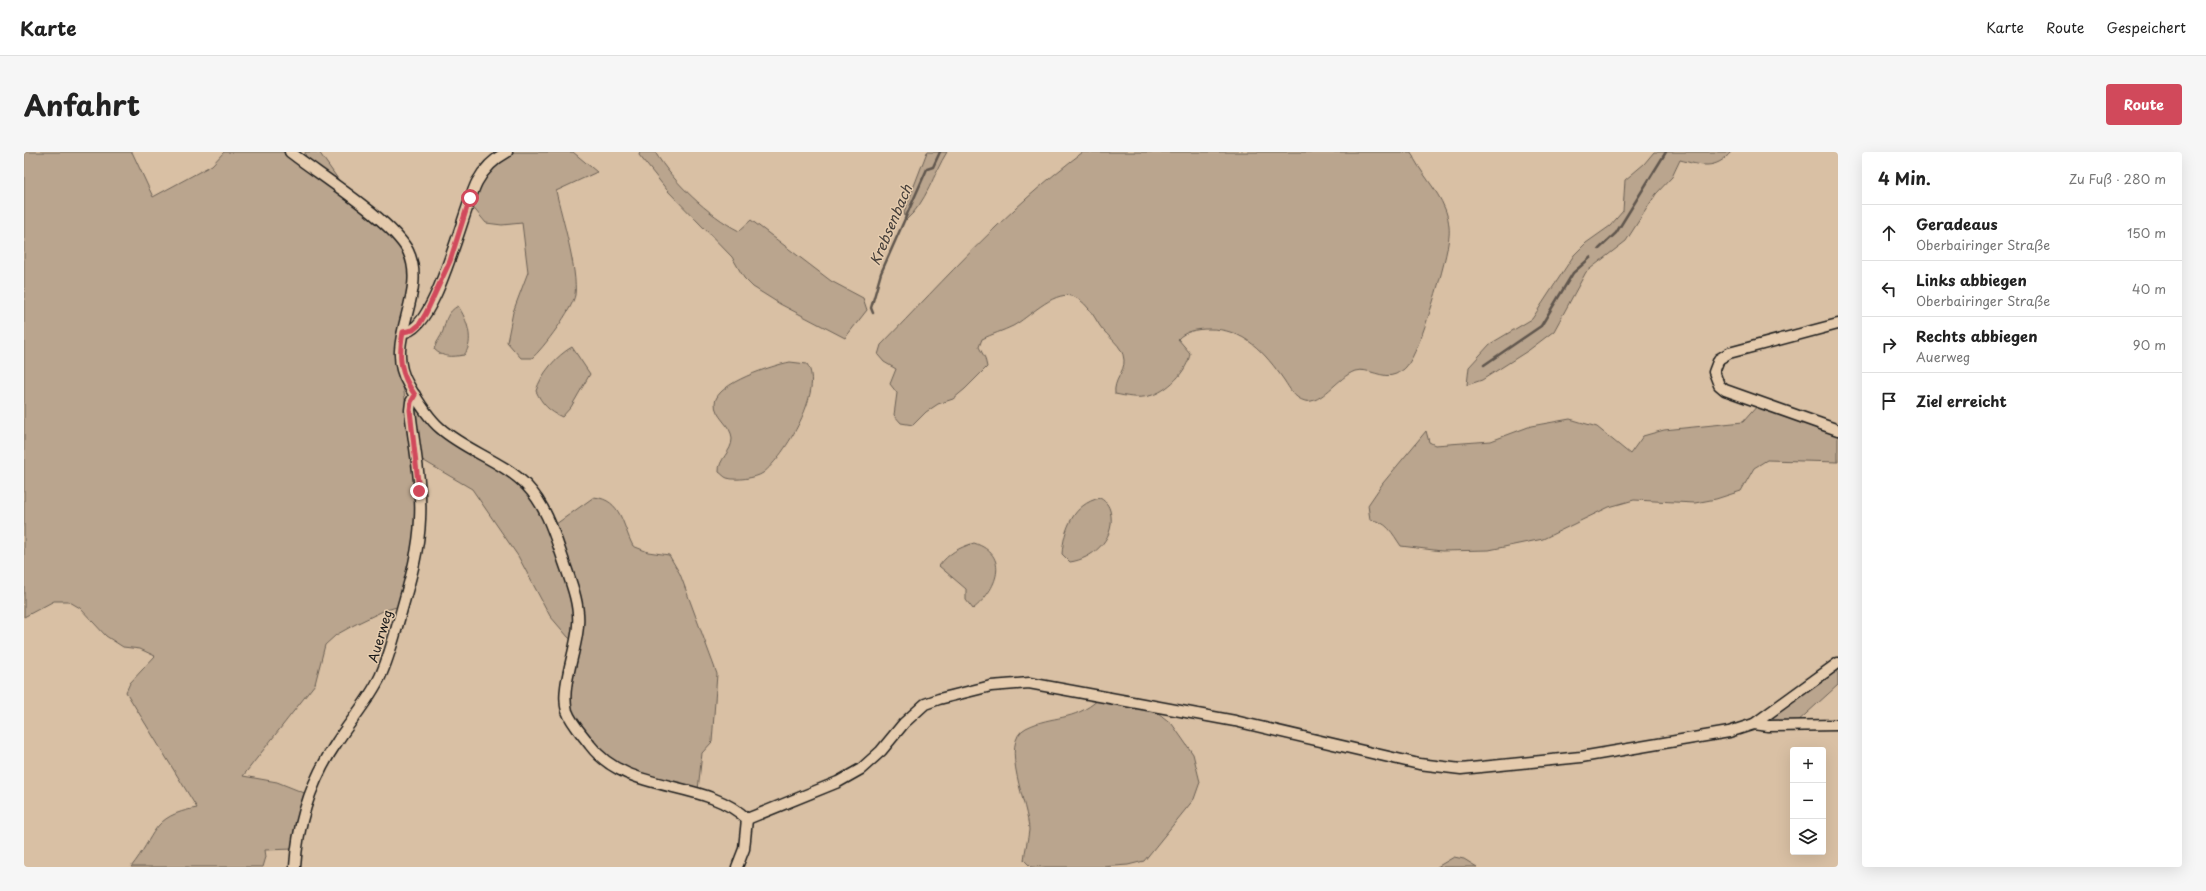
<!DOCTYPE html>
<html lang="de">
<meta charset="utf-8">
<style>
:root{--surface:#fff;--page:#f6f6f6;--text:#222;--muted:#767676;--line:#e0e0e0;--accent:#d1495b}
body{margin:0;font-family:"Playpen Sans",sans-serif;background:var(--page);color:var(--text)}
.controls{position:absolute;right:12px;bottom:12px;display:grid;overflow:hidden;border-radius:4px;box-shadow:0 4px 16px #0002}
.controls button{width:36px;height:36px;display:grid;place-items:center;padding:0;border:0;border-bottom:1px solid var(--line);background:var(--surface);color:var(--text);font:20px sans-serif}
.stop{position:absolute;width:12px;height:12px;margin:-9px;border:3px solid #d1495b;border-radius:50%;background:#fff}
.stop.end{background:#d1495b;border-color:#fff;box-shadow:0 1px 4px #0008}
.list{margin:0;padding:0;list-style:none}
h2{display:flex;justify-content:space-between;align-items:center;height:52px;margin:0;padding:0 16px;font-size:17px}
h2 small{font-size:13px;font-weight:400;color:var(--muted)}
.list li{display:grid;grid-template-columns:26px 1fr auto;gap:12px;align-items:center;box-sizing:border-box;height:56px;padding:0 16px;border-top:1px solid var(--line)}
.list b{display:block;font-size:15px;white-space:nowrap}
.list p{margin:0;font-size:13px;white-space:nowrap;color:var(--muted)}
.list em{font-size:13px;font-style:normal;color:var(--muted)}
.icon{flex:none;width:22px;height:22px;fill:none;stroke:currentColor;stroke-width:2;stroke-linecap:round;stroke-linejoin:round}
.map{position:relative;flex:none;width:1814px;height:715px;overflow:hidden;border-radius:4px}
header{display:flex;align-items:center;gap:24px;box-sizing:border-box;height:56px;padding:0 20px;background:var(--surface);border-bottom:1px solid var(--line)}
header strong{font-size:19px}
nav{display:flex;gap:22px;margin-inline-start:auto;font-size:14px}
.intro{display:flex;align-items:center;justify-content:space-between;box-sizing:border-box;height:96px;padding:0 24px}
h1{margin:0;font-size:28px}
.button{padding:10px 18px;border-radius:4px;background:var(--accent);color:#fff;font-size:14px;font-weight:700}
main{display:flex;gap:24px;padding:0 24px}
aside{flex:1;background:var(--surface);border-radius:4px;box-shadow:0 4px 16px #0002}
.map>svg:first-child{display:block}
</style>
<header>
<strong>Karte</strong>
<nav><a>Karte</a><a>Route</a><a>Gespeichert</a></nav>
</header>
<div class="intro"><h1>Anfahrt</h1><a class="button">Route</a></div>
<main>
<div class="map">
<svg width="1814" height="715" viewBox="0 0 1814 715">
<rect width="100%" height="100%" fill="#d9c0a4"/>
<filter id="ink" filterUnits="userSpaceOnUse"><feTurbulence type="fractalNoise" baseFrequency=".025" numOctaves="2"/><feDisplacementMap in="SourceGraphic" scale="8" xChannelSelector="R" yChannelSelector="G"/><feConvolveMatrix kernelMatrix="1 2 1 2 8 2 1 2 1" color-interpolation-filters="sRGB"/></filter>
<g filter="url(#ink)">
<g fill="#baa58e" stroke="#6b6055">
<path d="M 0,0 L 108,0 L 129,45 L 188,13 L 200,0 L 260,0 L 337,58 L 374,89 L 386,112 L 378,227 L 390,307 L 394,371 L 376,454 L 359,459 L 330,473 L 312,483 L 301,493 L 291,532 L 219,624 L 253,630 L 283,642 L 270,697 L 241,698 L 242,705 L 239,715 L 107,715 C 133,683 126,664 173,656 L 102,540 L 106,531 L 131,504 L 116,497 L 99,495 L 82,484 L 56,456 L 44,449 L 30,449 L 0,465 Z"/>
<polygon points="281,0 295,0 321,37 282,9"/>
<path d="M 488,0 L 549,0 L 573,20 L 532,39 C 538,66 554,118 551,143 C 549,156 519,197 508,206 L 497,206 L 483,190 L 489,160 L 504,120 L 498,71 L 478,73 L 462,71 L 447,53 L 464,18 Z"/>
<path d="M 616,0 L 631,0 C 649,30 684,63 715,79 L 727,68 L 807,129 L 839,146 L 843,158 L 821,186 L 756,152 L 729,135 L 720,126 L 708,105 L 643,38 L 615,3 Z"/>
<path d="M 903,0 L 923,0 C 909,22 903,50 882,68 L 880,60 Z"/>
<path d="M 1059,0 L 1387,0 C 1395,20 1413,36 1421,57 C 1424,64 1426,76 1425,84 C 1424,105 1396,201 1382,215 C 1380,218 1375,220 1372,222 C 1359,228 1344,215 1331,219 C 1314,225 1297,253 1281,249 C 1270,246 1266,237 1260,228 C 1241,201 1220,176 1184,177 C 1174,177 1161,179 1154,187 L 1166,201 C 1164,219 1143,240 1125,244 C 1113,247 1102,244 1091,242 C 1089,228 1101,220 1100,208 C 1099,193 1084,186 1076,174 C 1069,163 1061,147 1047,144 C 1029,139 1004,166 989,174 C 979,179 968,182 958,187 L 955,195 L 961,206 L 963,215 L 941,237 L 929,247 L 914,252 L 902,260 L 889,273 L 877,271 L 870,263 L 873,241 L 866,232 L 872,217 L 860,210 L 854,203 L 857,193 C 922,126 984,56 1059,0 Z"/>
<path d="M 1630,0 L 1707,0 C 1691,19 1676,13 1656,8 L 1648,25 L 1632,42 L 1602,89 L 1562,120 L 1530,179 L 1505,198 L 1458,228 L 1443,233 L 1445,215 L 1466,192 L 1508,167 L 1550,103 L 1562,91 L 1586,74 L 1599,59 L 1601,28 L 1620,12 Z"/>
<path d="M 434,154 C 443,167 451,190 440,203 C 428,205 419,206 410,197 C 412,190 417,185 419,179 C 422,168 423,160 434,154 Z"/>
<path d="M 548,195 L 566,222 L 547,255 L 538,265 C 525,259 518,252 512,239 C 517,222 532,204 548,195 Z"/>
<path d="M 766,210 L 783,212 C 801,237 761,304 739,321 C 732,326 712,329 703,326 C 700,325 698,322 695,320 C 694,307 708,300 708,287 C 708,273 690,265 691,251 C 692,231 750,213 766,210 Z"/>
<path d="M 1734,253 L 1814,281 L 1814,310 L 1743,308 L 1730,316 L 1717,339 L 1692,347 L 1671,351 L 1610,348 L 1585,355 L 1519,387 L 1465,398 L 1418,399 L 1377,394 C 1368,381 1363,369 1346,368 L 1344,353 L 1359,331 L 1402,279 L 1405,290 L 1411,293 L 1467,289 L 1507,274 L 1546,267 L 1573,275 L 1606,302 L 1619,284 L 1640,278 L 1719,270 Z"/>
<path d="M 394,256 L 503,338 L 525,377 L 570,345 C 598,348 598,373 609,394 L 624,400 L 645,403 L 656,422 L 693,522 L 688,590 L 678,601 L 674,638 L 604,617 L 577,603 L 548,561 L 545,549 L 547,529 L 555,493 L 544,485 L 526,464 L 494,404 L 448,337 L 395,306 L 391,257 Z"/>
<path d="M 1076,346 C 1083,350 1086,355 1087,364 C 1090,388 1068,407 1046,410 L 1038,402 C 1040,377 1049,352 1076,346 Z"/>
<path d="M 950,391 C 987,403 973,438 949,457 L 942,448 L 942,437 L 915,414 C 925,401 934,396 950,391 Z"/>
<polygon points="1814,514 1814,533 1772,571 1744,569 1744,566"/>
<path d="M 1075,547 L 1129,557 L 1148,572 L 1169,602 L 1176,630 L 1170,647 L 1120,709 L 1104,713 L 1078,715 L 1007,715 L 1000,708 C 1001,698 1004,688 1005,678 C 1005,655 974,590 1002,576 C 1030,562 1048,571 1075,547 Z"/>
<polygon points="1430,705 1440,707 1453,715 1413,715"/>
</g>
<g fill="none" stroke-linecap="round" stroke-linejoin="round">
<g stroke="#60574e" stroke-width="2.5">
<polyline points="1575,97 1592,81 1642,0"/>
<polyline points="849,161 847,156 857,121 903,17 909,15 916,0"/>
<polyline points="1460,213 1517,174 1549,121 1567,105"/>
</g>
<defs>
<g id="minor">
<path d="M 266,0 C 294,22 369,69 384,99 C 405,142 358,189 384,232 C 392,246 403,265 416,276 C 442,299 479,309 503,334 C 522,354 530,381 539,407 C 546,428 556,451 554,473 C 553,498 536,535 543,559 C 547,571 559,583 566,593 C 603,643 680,626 723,667 L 720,697 L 713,715"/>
<polyline points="1814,172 1705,201 1695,207 1690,220 1695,233 1701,238 1814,278"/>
<path d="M 379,180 C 411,182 440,54 453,30 C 460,17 470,7 483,0"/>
<polyline points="1730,572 1744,574 1814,573"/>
<polyline points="723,667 814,630 837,617 857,599 880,571 901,552 915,547 967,534 1005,531 1211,569 1395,612 1437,617 1557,605 1705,580 1730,572 1814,511"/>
<path d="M 271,715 C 274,669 287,628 313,590 C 327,568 345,548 356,525 C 365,506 370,485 376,464 C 385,432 395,400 396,367 C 398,331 390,294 386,258 L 387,250 L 391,243"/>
</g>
</defs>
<use href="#minor" stroke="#1c1c1c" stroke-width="13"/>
<use href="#minor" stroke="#e5cbad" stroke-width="10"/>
</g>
</g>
<g fill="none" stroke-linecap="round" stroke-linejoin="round" filter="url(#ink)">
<path stroke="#d1495b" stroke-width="5" d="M 395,339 L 386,258 L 387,250 L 391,243 C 376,222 374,205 379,180 L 389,178 L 395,173 L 402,161 L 426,109 L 446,46"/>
</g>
<g text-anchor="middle" stroke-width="3" stroke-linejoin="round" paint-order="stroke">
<g font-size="13" fill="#1c1c1c" stroke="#e5cbad">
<text transform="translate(356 484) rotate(-73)" y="5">Auerweg</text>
</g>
<g font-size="14" font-style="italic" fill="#443e39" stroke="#e5cbad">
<text transform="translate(867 73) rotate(-67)" y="5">Krebsenbach</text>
</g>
</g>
</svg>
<div class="controls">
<button>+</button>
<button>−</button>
<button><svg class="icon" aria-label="layers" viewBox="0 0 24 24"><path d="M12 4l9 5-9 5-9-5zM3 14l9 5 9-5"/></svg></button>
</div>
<div class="stop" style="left:446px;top:46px"></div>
<div class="stop end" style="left:395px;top:339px"></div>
</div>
<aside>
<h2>4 Min.<small>Zu Fuß · 280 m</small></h2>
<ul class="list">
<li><svg class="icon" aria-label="ahead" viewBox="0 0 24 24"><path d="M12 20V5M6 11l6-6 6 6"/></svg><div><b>Geradeaus</b><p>Oberbairinger Straße</p></div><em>150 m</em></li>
<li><svg class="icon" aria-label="left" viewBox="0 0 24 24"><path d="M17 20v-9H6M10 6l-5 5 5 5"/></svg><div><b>Links abbiegen</b><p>Oberbairinger Straße</p></div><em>40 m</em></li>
<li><svg class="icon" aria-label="right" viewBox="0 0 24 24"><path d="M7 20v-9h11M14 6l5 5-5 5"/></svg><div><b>Rechts abbiegen</b><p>Auerweg</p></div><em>90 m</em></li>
<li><svg class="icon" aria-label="arrive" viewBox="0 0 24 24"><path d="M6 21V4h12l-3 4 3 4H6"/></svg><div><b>Ziel erreicht</b></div></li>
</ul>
</aside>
</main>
